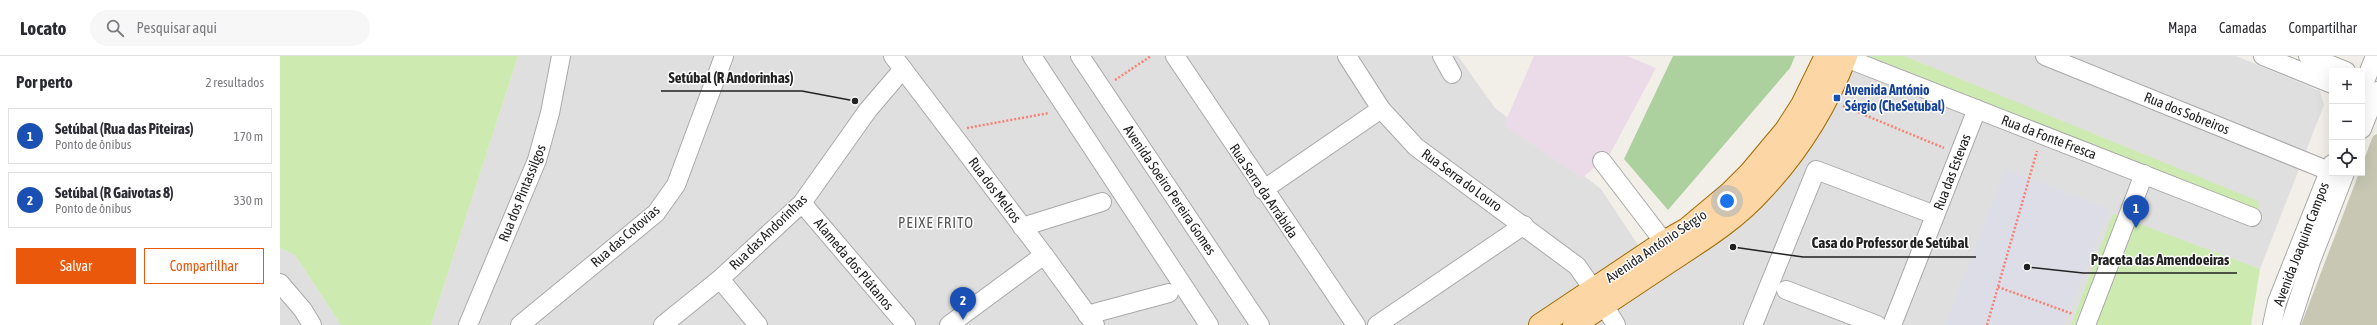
<!DOCTYPE html>
<html lang="pt">
<meta charset="utf-8">
<style>
:root{--surface:#fff;--page:#f7f7f7;--text:#2b2b33;--muted:#7c7c81;--line:#e1e1e2;--accent:#ea580c}
body{margin:0;font-family:"Asap Condensed",sans-serif;background:var(--page);color:var(--text)}
.controls{position:absolute;right:12px;top:12px;display:grid;overflow:hidden;border-radius:0px;box-shadow:0 4px 16px #0002}
.controls button{width:36px;height:36px;display:grid;place-items:center;padding:0;border:0;border-bottom:1px solid var(--line);background:var(--surface);color:var(--text);font:20px sans-serif}
.you{position:absolute;left:1447px;top:145px;width:14px;height:14px;margin:-10px;border:3px solid #fff;border-radius:50%;background:#1a73e8;box-shadow:0 0 0 6px #1a73e833}
.badge{display:grid;place-items:center;width:26px;height:26px;border-radius:50%;background:var(--accent);color:#fff;font-size:13px;font-weight:700}
.pin{position:absolute;translate:-50% -33px;filter:drop-shadow(0 1px 2px #0008)}
.pin::after{content:'';position:absolute;top:21px;width:14px;height:12px;background:inherit;clip-path:polygon(0 0,100% 0,50% 100%)}
.list{margin:0;padding:0;list-style:none}
h2{display:flex;justify-content:space-between;align-items:center;height:52px;margin:0;padding:0 16px;font-size:17px}
h2 small{font-size:13px;font-weight:400;color:var(--muted)}
.list li{display:grid;grid-template-columns:26px 1fr auto;gap:12px;align-items:center;box-sizing:border-box;height:56px;margin:0 8px 8px;padding:0 8px;border:1px solid var(--line);border-radius:0px}
.list b{display:block;font-size:15px;white-space:nowrap}
.list p{margin:0;font-size:13px;white-space:nowrap;color:var(--muted)}
.list em{font-size:13px;font-style:normal;color:var(--muted)}
.actions{display:flex;gap:8px;padding:12px 16px}
.actions a{flex:1;padding:9px 0;border:1px solid var(--accent);border-radius:0px;text-align:center;font-size:14px;color:var(--accent)}
.actions .main{background:var(--accent);color:#fff}
.icon{flex:none;width:22px;height:22px;fill:none;stroke:currentColor;stroke-width:2;stroke-linecap:round;stroke-linejoin:round}
.map{position:relative;flex:none;width:2097px;height:269px;overflow:hidden}
header{display:flex;align-items:center;gap:24px;box-sizing:border-box;height:56px;padding:0 20px;background:var(--surface);border-bottom:1px solid var(--line)}
header strong{font-size:19px}
nav{display:flex;gap:22px;margin-inline-start:auto;font-size:14px}
.search{width:280px;height:36px;background:var(--page);display:flex;align-items:center;gap:10px;box-sizing:border-box;padding:0 14px;border-radius:22px;color:var(--muted);font-size:15px}
main{display:flex}
aside{flex:1;background:var(--surface)}
.map>svg:first-child{display:block}
</style>
<header>
<strong>Locato</strong>
<div class="search"><svg class="icon" aria-label="search" viewBox="0 0 24 24"><circle cx="10" cy="10" r="6"/><path d="M15 15l6 6"/></svg>Pesquisar aqui</div>
<nav><a>Mapa</a><a>Camadas</a><a>Compartilhar</a></nav>
</header>
<main>
<aside>
<h2>Por perto<small>2 resultados</small></h2>
<ul class="list">
<li><span class="badge" style="background:#1a4fb4">1</span><div><b>Setúbal (Rua das Piteiras)</b><p>Ponto de ônibus</p></div><em>170 m</em></li>
<li><span class="badge" style="background:#1a4fb4">2</span><div><b>Setúbal (R Gaivotas 8)</b><p>Ponto de ônibus</p></div><em>330 m</em></li>
</ul>
<div class="actions"><a class="main">Salvar</a><a>Compartilhar</a></div>
</aside>
<div class="map">
<svg width="2097" height="269" viewBox="0 0 2097 269">
<rect width="100%" height="100%" fill="#f2efe9"/>
<g fill="#e0dfdf">
<polygon points="238,0 1178,0 1215,52 1321,133 1380,222 1573,0 1956,0 2040,35 2044,49 1980,213 1833,159 1791,269 151,269"/>
<polygon points="0,192 15,199 61,269 0,269"/>
</g>
<polygon fill="#ebdbe8" points="1254,0 1347,0 1376,12 1330,98 1302,122 1224,69"/>
<polygon fill="#c7c7b4" points="2097,78 2097,269 2021,269 2079,117 2082,117 2082,109 2093,80"/>
<g fill="#cdebb0">
<polygon points="0,0 238,0 151,269 61,269 15,199 0,192"/>
<polygon points="1589,0 1624,0 1978,145 1979,155"/>
<polygon points="1833,158 1980,213 1971,269 1791,269"/>
</g>
<polygon fill="#add19e" points="1393,0 1515,0 1510,12 1388,154 1344,103"/>
<polygon fill="#dddde8" points="1725,113 1829,153 1784,269 1665,269"/>
<g fill="none" stroke-linecap="round" stroke-linejoin="round">
<defs>
<g id="minor">
<polyline points="613,0 764,199 815,269"/>
<polyline points="752,0 929,269"/>
<polyline points="800,0 980,269"/>
<polyline points="895,0 1076,269"/>
<polyline points="1067,0 1101,53 1136,91 1297,210 1313,233"/>
<polyline points="1162,0 1172,18"/>
<polyline points="1765,0 2049,115"/>
<polyline points="1983,0 2052,28"/>
<polyline points="2028,0 2066,15"/>
<polyline points="1566,2 1972,161"/>
<polyline points="2082,33 2095,0"/>
<polyline points="2082,73 2097,35"/>
<polyline points="1322,105 1384,186"/>
<polyline points="983,134 1101,53"/>
<polyline points="522,147 626,269"/>
<polyline points="742,171 822,146"/>
<polyline points="440,223 478,269"/>
<polyline points="0,227 23,254 32,269"/>
<polyline points="1506,234 1597,269"/>
<polyline points="1324,249 1336,269"/>
<polyline points="807,259 889,237"/>
<polyline points="188,269 257,104 270,57 281,0"/>
<polyline points="240,269 376,157 396,129 444,0"/>
<polyline points="383,269 440,223 522,147 588,54 623,13"/>
<polyline points="669,269 764,199"/>
<polyline points="1097,269 1244,169"/>
<polyline points="1473,269 1536,114 1655,159"/>
<polyline points="1612,269 1697,53"/>
<polyline points="1806,269 1864,118"/>
<polyline points="1992,269 1997,246 2052,108"/>
<polyline points="2010,269 2031,205 2065,117"/>
</g>
<g id="major">
<polyline points="1260,269 1384,186 1407,173 1450,137 1470,117 1506,74 1522,49 1546,0"/>
<path d="M 1294,269 C 1326,248 1358,226 1390,205 C 1422,184 1455,164 1481,135 C 1519,95 1546,51 1566,0"/>
</g>
</defs>
<use href="#minor" stroke="#a9a9a9" stroke-width="20"/>
<use href="#major" stroke="#a06b00" stroke-width="24"/>
<g stroke="#fa8072" stroke-width="2.5" stroke-dasharray="2 2" stroke-linecap="butt">
<polyline points="835,24 871,0"/>
<polyline points="1563,50 1664,92"/>
<polyline points="687,72 769,57"/>
<polyline points="1718,231 1793,258"/>
<polyline points="1707,269 1757,95"/>
</g>
<use href="#minor" stroke="#fff" stroke-width="18"/>
<use href="#major" stroke="#fcd6a4" stroke-width="22"/>
</g>
<rect fill="#1a4fb4" stroke="#fff" stroke-width="1.5" x="1553" y="38" width="8" height="8" rx="2"/>
<g text-anchor="middle" stroke-width="3" stroke-linejoin="round" paint-order="stroke">
<g font-size="14" font-weight="bold" fill="#164399" stroke="#fff" text-anchor="start">
<text x="1565" y="39">Avenida António<tspan x="1565" dy="16">Sérgio (CheSetubal)</tspan></text>
</g>
<g font-size="14" fill="#222" stroke="#fff">
<text transform="translate(1907 57) rotate(22)" y="5">Rua dos Sobreiros</text>
<text transform="translate(1769 81) rotate(21)" y="5">Rua da Fonte Fresca</text>
<text transform="translate(1672 116) rotate(-69)" y="5">Rua das Estevas</text>
<text transform="translate(1182 124) rotate(36)" y="5">Rua Serra do Louro</text>
<text transform="translate(715 134) rotate(53)" y="5">Rua dos Melros</text>
<text transform="translate(890 134) rotate(56)" y="5">Avenida Soeiro Pereira Gomes</text>
<text transform="translate(984 135) rotate(56)" y="5">Rua Serra da Arrábida</text>
<text transform="translate(242 137) rotate(-68)" y="5">Rua dos Pintassilgos</text>
<text transform="translate(488 176) rotate(-44)" y="5">Rua das Andorinhas</text>
<text transform="translate(345 180) rotate(-41)" y="5">Rua das Cotovias</text>
<text transform="translate(2021 188) rotate(-69)" y="5">Avenida Joaquim Campos</text>
<text transform="translate(1376 190) rotate(-34)" y="5">Avenida António Sérgio</text>
<text transform="translate(574 208) rotate(50)" y="5">Alameda dos Plátanos</text>
</g>
<g font-size="15" letter-spacing="1" fill="#555" stroke="#fff">
<text x="656" y="172">PEIXE FRITO</text>
</g>
</g>
<path fill="none" stroke="#222" stroke-width="1.5" d="M575 45L522 35H381M1453 191L1523 201H1696M1747 211L1803 217H1957"/>
<g fill="#222" stroke="#fff" stroke-width="1.5">
<circle cx="575" cy="45" r="4"/>
<circle cx="1453" cy="191" r="4"/>
<circle cx="1747" cy="211" r="4"/>
</g>
<g font-size="15" text-anchor="middle" font-weight="bold" fill="#222" stroke="#fff" stroke-width="3" stroke-linejoin="round" paint-order="stroke">
<text x="451" y="27">Setúbal (R Andorinhas)</text>
<text x="1610" y="192">Casa do Professor de Setúbal</text>
<text x="1880" y="209">Praceta das Amendoeiras</text>
</g>
</svg>
<div class="controls">
<button>+</button>
<button>−</button>
<button><svg class="icon" aria-label="locate" viewBox="0 0 24 24"><circle cx="12" cy="12" r="6"/><path d="M12 2v4M12 18v4M2 12h4M18 12h4"/></svg></button>
</div>
<div class="you"></div>
<div class="pin badge" style="left:1856px;top:172px;background:#1a4fb4">1</div>
<div class="pin badge" style="left:683px;top:264px;background:#1a4fb4">2</div>
</div>
</main>
